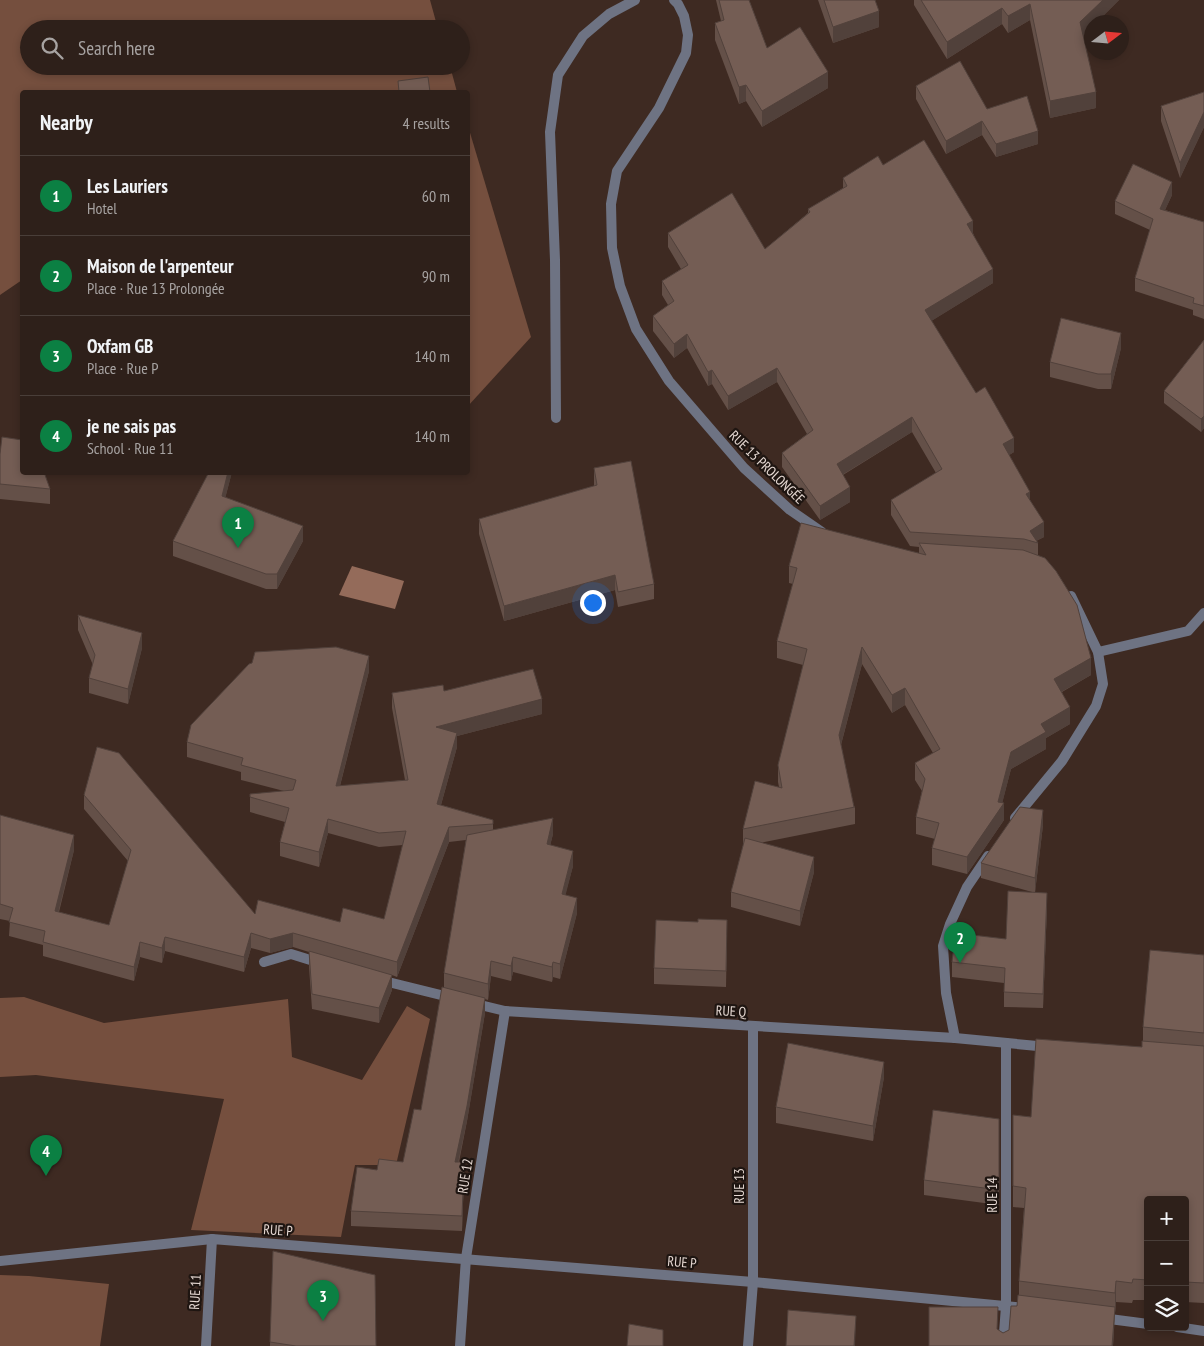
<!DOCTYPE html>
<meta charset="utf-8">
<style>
:root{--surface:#2e201a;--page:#362823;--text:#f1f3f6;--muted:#a7a3a2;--line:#493e39;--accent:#0b8043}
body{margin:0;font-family:"PT Sans Narrow",sans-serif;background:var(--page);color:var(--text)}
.controls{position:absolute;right:15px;bottom:15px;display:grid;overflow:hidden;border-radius:5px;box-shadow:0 2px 8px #0003}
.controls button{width:45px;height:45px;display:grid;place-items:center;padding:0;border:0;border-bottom:1px solid var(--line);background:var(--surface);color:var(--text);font:25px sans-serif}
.compass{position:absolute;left:1084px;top:15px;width:45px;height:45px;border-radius:50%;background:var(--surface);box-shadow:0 2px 8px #0003;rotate:74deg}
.you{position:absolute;left:592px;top:602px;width:18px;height:18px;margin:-12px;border:4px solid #fff;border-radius:50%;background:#1a73e8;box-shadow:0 0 0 8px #1a73e833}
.badge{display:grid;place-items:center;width:32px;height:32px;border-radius:50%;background:var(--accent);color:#fff;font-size:16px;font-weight:700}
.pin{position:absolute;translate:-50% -41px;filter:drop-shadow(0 1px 2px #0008)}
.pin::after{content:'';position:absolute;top:26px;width:18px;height:15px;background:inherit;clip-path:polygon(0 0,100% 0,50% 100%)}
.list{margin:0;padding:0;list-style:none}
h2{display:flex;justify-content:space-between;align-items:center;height:65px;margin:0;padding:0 20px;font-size:21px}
h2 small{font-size:16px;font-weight:400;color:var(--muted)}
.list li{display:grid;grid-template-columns:32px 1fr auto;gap:15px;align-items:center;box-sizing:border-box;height:80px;padding:0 20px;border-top:1px solid var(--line)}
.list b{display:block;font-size:19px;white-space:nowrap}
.list p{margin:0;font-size:16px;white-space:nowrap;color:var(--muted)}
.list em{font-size:16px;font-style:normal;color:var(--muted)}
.icon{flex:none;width:28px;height:28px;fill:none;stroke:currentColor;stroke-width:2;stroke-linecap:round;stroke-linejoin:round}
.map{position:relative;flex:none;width:1204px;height:1346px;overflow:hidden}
.search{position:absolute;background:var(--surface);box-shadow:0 2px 8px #0003;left:20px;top:20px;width:450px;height:55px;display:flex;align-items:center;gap:12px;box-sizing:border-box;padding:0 18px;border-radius:28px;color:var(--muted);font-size:19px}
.panel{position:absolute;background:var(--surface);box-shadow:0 2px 8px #0003;left:20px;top:90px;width:450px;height:385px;border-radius:5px}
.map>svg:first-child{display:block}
</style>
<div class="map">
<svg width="1204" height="1346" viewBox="0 0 1204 1346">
<rect width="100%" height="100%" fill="#3e2a22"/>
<g fill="#754f3e">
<polygon points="0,0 430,0 438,29 29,29 29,66 450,66 457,92 22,92 22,280 0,295"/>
<polygon points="468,126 531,337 468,406"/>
<polygon points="24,997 104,1023 288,999 292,1057 362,1080 407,1006 430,1019 396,1165 355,1165 341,1237 191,1230 224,1099 36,1075 0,1077 0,998"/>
<polygon points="0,1275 29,1276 109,1284 100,1346 0,1346"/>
</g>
<polygon fill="#946b5a" points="352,566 404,581 395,609 339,595"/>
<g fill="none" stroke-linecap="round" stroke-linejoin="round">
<g stroke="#6e7383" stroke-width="10">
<polyline points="1098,652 1188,631 1204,613"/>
<polyline points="0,1261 212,1239"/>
</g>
<g stroke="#6e7383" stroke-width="10">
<polyline points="674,0 678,4 684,16 688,35 686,53 659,108 617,171 611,204 612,248 620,286 636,329 669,381 744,468 790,510 822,532"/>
<polyline points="556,418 555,260 550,132 558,75 583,36 609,14 635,0"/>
<polyline points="1015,818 1062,761 1096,706 1103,684 1098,652 1071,596"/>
<polyline points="264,962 291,954 320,963"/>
<polyline points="380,980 453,998"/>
<polyline points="472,1003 505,1011 955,1038 1048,1047"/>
<polyline points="955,1038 946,993 943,946 950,924 967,887 988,856"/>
<polyline points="1102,1318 1148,1324"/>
<polyline points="1177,1327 1204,1331"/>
<polyline points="206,1346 212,1239 753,1282 1025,1308"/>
<polyline points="460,1346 466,1258 505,1011"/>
<polyline points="748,1346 753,1282 753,1026"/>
<polyline points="1003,1346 1006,1306 1006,1043"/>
</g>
</g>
<g fill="#645048">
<polygon points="716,0 749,0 767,48 828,88 762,127 746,101 739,104 715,40 715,23 721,21"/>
<polygon points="818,0 875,0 879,27 833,43"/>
<polygon points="914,0 1119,0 1083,36 1096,108 1050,118 1030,20 1008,33 1002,24 947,59 914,5"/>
<polygon points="916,86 987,109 1038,144 996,157 982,135 946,154 916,99"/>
<polygon points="1204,92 1204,127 1180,178 1161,121 1161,106"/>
<polygon points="883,165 973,233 993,283 931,321 976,393 1014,452 1009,455 1030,501 1044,537 1036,541 1038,543 1038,555 1091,675 1062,692 1070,724 1046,738 1046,749 1011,769 1002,803 1004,820 967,874 932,865 932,848 935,839 916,834 916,817 922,791 915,780 915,763 933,753 905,705 892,713 862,664 841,745 854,807 855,807 855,824 760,843 814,872 800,926 731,907 731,892 743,846 743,829 779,787 778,782 778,765 803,665 777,658 777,641 793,584 789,583 789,566 919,553 919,547 910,546 891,515 891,500 936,473 912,432 843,475 850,502 820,520 782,467 782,453 807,434 777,382 728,410 712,384 708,386 687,348 674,358 653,331 653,316 668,305 662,295 662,281 681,269 668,247 668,233 765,249 808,213 808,209 843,188 843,178"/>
<polygon points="1172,195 1165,210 1204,222 1204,319 1193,315 1193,310 1135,291 1135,278 1150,230 1115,214 1115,201"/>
<polygon points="1204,340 1204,428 1201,432 1164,403 1164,391"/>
<polygon points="1121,348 1111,389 1098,389 1050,377 1050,362"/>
<polygon points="0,454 50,489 50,504 0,499"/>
<polygon points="594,468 654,584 654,599 618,607 615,590 504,621 479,534 479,519 594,486"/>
<polygon points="209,472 232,472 225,498 303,541 277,589 266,589 173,556 173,541"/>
<polygon points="78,615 142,648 128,704 89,693 89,678 93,665 78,630"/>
<polygon points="369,671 340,786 405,780 392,708 392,693 444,691 542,714 457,736 457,747 441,805 493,820 493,830 553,834 550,845 573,866 565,895 577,913 560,979 553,977 552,982 513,972 511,981 491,976 488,1000 485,999 485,1013 467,1121 459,1162 464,1177 462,1231 351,1226 351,1211 377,1170 403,1162 421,1110 444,988 444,973 466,840 449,842 397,977 392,975 392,990 379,1023 312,1009 309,967 309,952 293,947 270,953 251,948 244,972 165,951 162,963 140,957 134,981 43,956 43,945 9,936 10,921 0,919 0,815 74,850 59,912 109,925 128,861 84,809 84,795 255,914 340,922 384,919 403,845 379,847 328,833 319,867 280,856 280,842 285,822 250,812 250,797 284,791 241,780 241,772 187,757 187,742"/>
<polygon points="1043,825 1035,892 1047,907 1043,1008 1004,1007 1004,983 952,977 952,962 1006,939 1032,892 981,878 981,863"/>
<polygon points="727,935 726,987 654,984 654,968"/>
<polygon points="1204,955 1204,1303 1185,1302 1185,1200 1148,1200 1148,1300 1133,1300 1132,1303 1116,1302 1115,1313 1113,1346 929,1346 997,1329 1003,1333 1009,1330 1017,1306 1019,1296 1019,1281 1024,1208 1013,1207 1013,1115 1031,1117 1142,1047 1143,1041 1143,1027"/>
<polygon points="884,1077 873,1141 776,1123 776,1107"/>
<polygon points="999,1119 999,1205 924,1195 924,1180"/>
<polygon points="273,1251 376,1346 270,1346"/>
</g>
<g fill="#51413b">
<polygon points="1103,0 1119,0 1097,22 1092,22 1092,27 1080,38 1080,22"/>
<polygon points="1030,4 1030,20 1008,33 1008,16"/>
<polygon points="1002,8 1002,24 947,59 947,42"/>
<polygon points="879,11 879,27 833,43 833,27"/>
<polygon points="828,72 828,88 762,127 762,111"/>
<polygon points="746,85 746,101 739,104 739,87"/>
<polygon points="1096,92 1096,108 1050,118 1050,101"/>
<polygon points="1204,112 1204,127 1180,178 1180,163"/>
<polygon points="982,121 982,135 946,154 946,141"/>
<polygon points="1038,131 1038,144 996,157 996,144"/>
<polygon points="1172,182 1172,195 1160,221 1160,209"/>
<polygon points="973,221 973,235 967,224"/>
<polygon points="993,269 993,283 925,325 925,310"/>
<polygon points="1121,333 1121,348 1111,389 1111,374"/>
<polygon points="687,334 687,348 674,358 674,344"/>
<polygon points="777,368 777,382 728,410 728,396"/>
<polygon points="712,370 712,384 708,386 708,372"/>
<polygon points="1204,416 1204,428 1201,432 1201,419"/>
<polygon points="912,417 912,432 837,478 837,464"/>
<polygon points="1014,438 1014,452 1003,459 1003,444"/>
<polygon points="228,472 232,472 222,511 222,496"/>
<polygon points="850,487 850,502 820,520 820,506"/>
<polygon points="1030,492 1030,506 1026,494"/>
<polygon points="1044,522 1044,537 1034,542 1030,531"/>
<polygon points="303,526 303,541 277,589 277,574"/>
<polygon points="615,575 615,590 504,621 504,606"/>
<polygon points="142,633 142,648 128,704 128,689"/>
<polygon points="862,647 862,664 839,752 839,735"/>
<polygon points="369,656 369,671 336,801 336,786"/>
<polygon points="1091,658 1091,675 1054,696 1054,679"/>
<polygon points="905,688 905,705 892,713 892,695"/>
<polygon points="542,699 542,714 457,736 457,747 437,819 436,727"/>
<polygon points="1070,707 1070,724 1046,738 1046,749 1011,769 1001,808 1004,803 1004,820 967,874 967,857 998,802 1011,752 1041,724"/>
<polygon points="1043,810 1043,825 1035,893 1035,878"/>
<polygon points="553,818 553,834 547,860 547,844"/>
<polygon points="328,819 328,833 319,867 319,852"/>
<polygon points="449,827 449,842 397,977 397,962"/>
<polygon points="74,835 74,850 55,925 55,911"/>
<polygon points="573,851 573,866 562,909 562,894"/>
<polygon points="814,857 814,872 800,926 800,911"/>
<polygon points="1047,893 1047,907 1043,1008 1043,994"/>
<polygon points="577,898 577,913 560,979 560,964"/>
<polygon points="251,933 251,948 244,972 244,957"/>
<polygon points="293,933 293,947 270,953 270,939"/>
<polygon points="165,937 165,951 162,963 162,948"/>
<polygon points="140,942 140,957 134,981 134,967"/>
<polygon points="513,957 513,972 511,981 511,966"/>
<polygon points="491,961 491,976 488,1000 488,984"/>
<polygon points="553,962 553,977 552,982 552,967"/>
<polygon points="392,975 392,990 379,1023 379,1008"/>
<polygon points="485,998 485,1013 467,1121 455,1177 455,1162"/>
<polygon points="884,1062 884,1077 873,1141 873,1126"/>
<polygon points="464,1162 464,1177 462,1231 462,1216"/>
<polygon points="1116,1281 1116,1302 1115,1313 1115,1293"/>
<polygon points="1115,1307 1113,1346 1112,1346"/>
<polygon points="856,1316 855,1346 854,1346"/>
</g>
<g fill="#745d54" stroke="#51413b">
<polygon points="719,0 749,0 767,48 800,27 828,72 762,111 746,85 739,87 715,23 724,20"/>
<polygon points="824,0 875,0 879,11 833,27"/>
<polygon points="921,0 1103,0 1080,22 1096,92 1050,101 1030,4 1008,16 1002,8 947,42"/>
<polygon points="960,61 987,109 1027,96 1038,131 996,144 982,121 946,141 916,86"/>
<polygon points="428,77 430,92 399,92 398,81"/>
<polygon points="1204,92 1204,112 1180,163 1161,106"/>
<polygon points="924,140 973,221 967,224 993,269 925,310 976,393 985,387 1014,438 1003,444 1030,492 1026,494 1044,522 1030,531 1038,543 1024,539 910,532 891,500 942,469 912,417 837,464 850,487 820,506 782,453 813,430 777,368 728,396 712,370 708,372 687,334 674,344 653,316 674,301 662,281 688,265 668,233 732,193 765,249 810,212 808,209 847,186 843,178 878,156 883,165"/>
<polygon points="1133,164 1172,182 1160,209 1204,222 1204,306 1193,303 1194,298 1135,278 1153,219 1115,201"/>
<polygon points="1061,318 1121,333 1111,374 1098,374 1050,362"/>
<polygon points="1204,340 1204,416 1201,419 1164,391"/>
<polygon points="2,437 22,440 22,472 44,472 50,489 0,484 0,454"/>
<polygon points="631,461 654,584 618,592 615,575 504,606 479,519 597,485 594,468"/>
<polygon points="209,472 228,472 222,496 303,526 277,574 266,574 173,541"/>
<polygon points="801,523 926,555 919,543 1023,550 1045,558 1056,571 1077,605 1091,658 1054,679 1070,707 1041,724 1046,732 1011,752 998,802 1004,803 967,857 932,848 939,823 916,817 925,779 915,763 940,749 905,688 892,695 862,647 839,735 854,807 855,807 743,829 755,781 782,788 778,765 807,649 777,641 797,568 789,566"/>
<polygon points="78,615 142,633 128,689 89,678 95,655"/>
<polygon points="336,647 369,656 336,786 408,780 392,693 443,685 444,691 533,669 542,699 436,727 457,733 437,804 493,820 493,824 449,827 397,962 293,933 270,939 251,933 244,957 165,937 162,948 140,942 134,967 43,942 45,931 9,922 13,908 0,904 0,815 74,835 55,911 109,925 131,850 84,795 97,747 119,753 255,914 258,900 340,922 343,908 384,919 406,831 379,833 328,819 319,852 280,842 289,808 250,797 250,794 293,790 296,780 241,765 243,758 187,742 191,725 249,664 252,663 255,652"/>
<polygon points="1020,807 1043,810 1035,878 981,863"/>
<polygon points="553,818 547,844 573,851 562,894 577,898 560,964 553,962 552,967 513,957 511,966 491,961 488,984 444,973 467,835"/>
<polygon points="745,838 814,857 800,911 731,892"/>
<polygon points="1008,891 1047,893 1043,994 1004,992 1005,968 952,962 955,933 1006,939"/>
<polygon points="698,919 727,920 726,971 654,968 656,920 698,922"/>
<polygon points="1150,950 1204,955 1204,1033 1143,1027"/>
<polygon points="309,951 392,975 379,1008 312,994"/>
<polygon points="442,987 485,998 467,1106 455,1162 464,1162 462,1216 351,1211 357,1167 377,1170 379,1159 403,1162 414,1109 421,1110"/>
<polygon points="1036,1039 1142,1047 1142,1041 1204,1046 1204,1283 1185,1282 1185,1200 1148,1200 1148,1280 1133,1279 1132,1283 1116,1281 1115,1293 1019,1281 1026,1188 1013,1186 1013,1115 1031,1117"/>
<polygon points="788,1043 884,1062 873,1126 776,1107"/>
<polygon points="933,1110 999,1119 999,1190 924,1180"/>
<polygon points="273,1251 375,1275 376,1346 296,1346 270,1342"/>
<polygon points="1018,1295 1115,1307 1112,1346 929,1346 929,1307 998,1307 997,1329 1003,1333 1009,1330 1011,1306 1017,1306"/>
<polygon points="788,1310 856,1316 854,1346 786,1346"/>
<polygon points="629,1324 663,1330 663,1346 627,1346"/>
</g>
<g text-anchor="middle" stroke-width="4.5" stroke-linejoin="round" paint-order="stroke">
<g font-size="14" fill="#e6d9d3" stroke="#1e1511">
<text transform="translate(767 467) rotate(44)" y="5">RUE 13 PROLONGÉE</text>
<text transform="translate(731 1011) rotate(3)" y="5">RUE Q</text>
<text transform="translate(465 1176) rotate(-81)" y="5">RUE 12</text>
<text transform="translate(739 1186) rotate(-90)" y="5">RUE 13</text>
<text transform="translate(992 1195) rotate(-90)" y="5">RUE 14</text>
<text transform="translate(278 1230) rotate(4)" y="5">RUE P</text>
<text transform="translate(682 1262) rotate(5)" y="5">RUE P</text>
<text transform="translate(195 1292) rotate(-87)" y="5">RUE 11</text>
</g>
</g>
</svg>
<div class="controls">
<button>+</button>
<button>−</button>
<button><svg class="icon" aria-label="layers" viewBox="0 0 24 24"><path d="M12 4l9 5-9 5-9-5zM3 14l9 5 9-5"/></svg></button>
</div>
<svg class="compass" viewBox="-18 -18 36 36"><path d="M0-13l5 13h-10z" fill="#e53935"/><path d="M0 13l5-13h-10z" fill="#a7a3a2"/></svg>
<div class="you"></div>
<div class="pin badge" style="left:238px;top:548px">1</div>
<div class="pin badge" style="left:960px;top:963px">2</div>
<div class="pin badge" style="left:323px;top:1321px">3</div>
<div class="pin badge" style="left:46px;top:1176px">4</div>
<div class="search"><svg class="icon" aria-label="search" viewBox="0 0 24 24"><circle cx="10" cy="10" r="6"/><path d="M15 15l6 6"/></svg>Search here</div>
<section class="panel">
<h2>Nearby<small>4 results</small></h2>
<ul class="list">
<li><span class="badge">1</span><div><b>Les Lauriers</b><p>Hotel</p></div><em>60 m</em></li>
<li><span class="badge">2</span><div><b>Maison de l'arpenteur</b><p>Place · Rue 13 Prolongée</p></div><em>90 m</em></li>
<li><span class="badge">3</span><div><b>Oxfam GB</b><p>Place · Rue P</p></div><em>140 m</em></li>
<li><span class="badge">4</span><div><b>je ne sais pas</b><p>School · Rue 11</p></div><em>140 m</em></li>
</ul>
</section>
</div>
